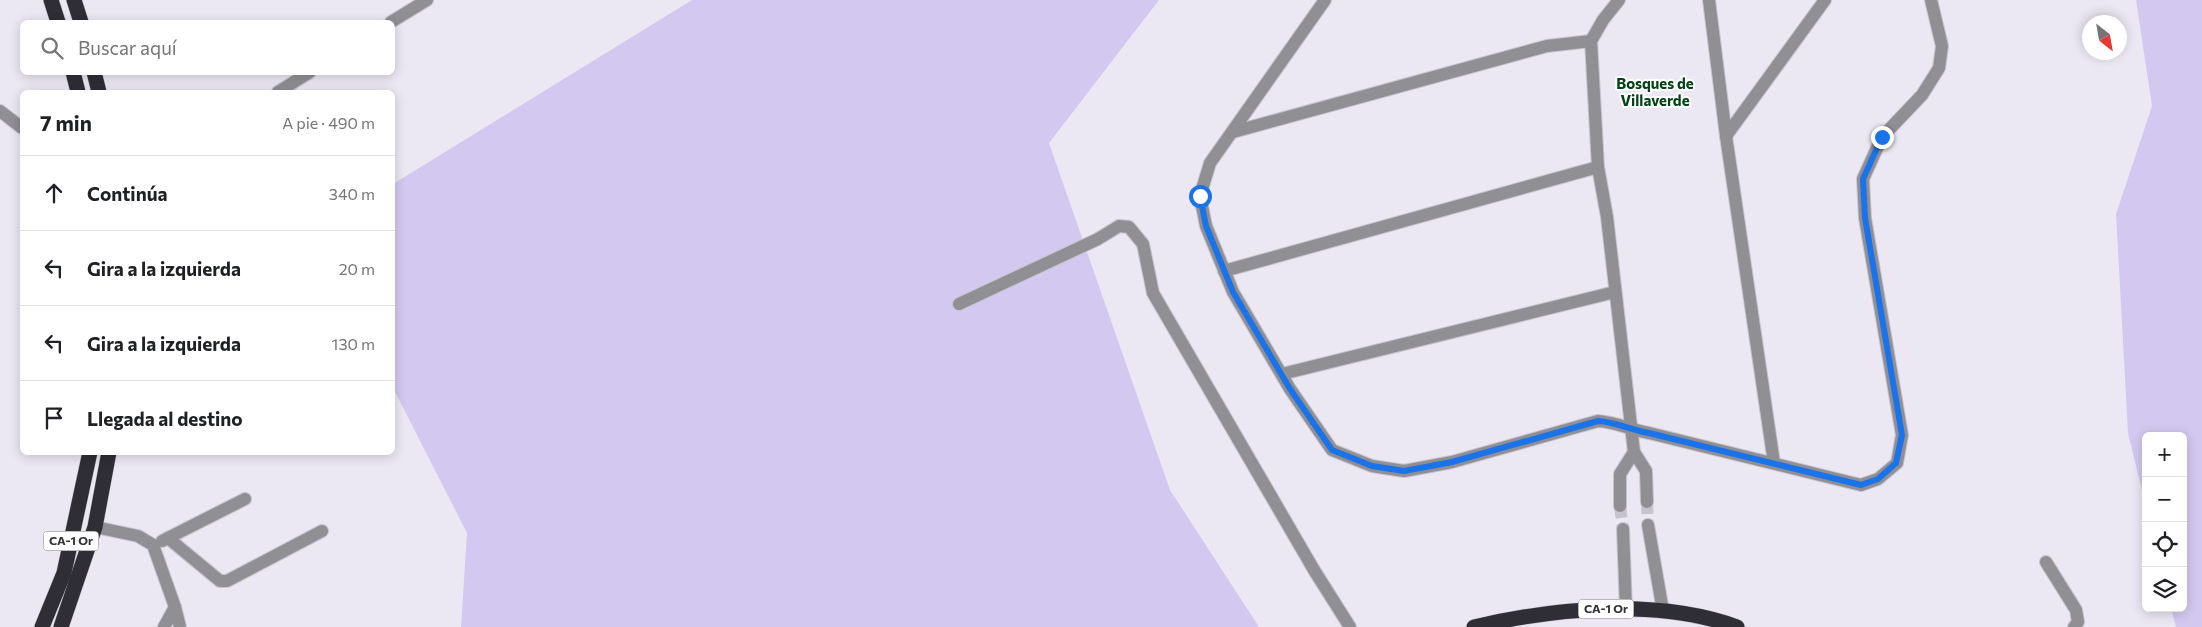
<!DOCTYPE html>
<html lang="es">
<meta charset="utf-8">
<style>
:root{--surface:#fff;--page:#f2f2f2;--text:#202124;--muted:#757577;--line:#e0e0e0}
body{margin:0;font-family:Commissioner,sans-serif;background:var(--page);color:var(--text)}
.controls{position:absolute;right:15px;bottom:15px;display:grid;overflow:hidden;border-radius:8px;box-shadow:0 2px 12px #0003}
.controls button{width:45px;height:45px;display:grid;place-items:center;padding:0;border:0;border-bottom:1px solid var(--line);background:var(--surface);color:var(--text);font:25px sans-serif}
.compass{position:absolute;left:2082px;top:15px;width:45px;height:45px;border-radius:50%;background:var(--surface);box-shadow:0 2px 12px #0003;rotate:149deg}
.stop{position:absolute;width:15px;height:15px;margin:-11px;border:4px solid #1a73e8;border-radius:50%;background:#fff}
.stop.end{background:#1a73e8;border-color:#fff;box-shadow:0 1px 5px #0008}
.list{margin:0;padding:0;list-style:none}
h2{display:flex;justify-content:space-between;align-items:center;height:65px;margin:0;padding:0 20px;font-size:21px}
h2 small{font-size:16px;font-weight:400;color:var(--muted)}
.list li{display:grid;grid-template-columns:32px 1fr auto;gap:15px;align-items:center;box-sizing:border-box;height:75px;padding:0 20px;border-top:1px solid var(--line)}
.list b{display:block;font-size:19px;white-space:nowrap}
.list em{font-size:16px;font-style:normal;color:var(--muted)}
.icon{flex:none;width:28px;height:28px;fill:none;stroke:currentColor;stroke-width:2;stroke-linecap:round;stroke-linejoin:round}
.map{position:relative;flex:none;width:2202px;height:627px;overflow:hidden}
.search{position:absolute;background:var(--surface);box-shadow:0 2px 12px #0003;left:20px;top:20px;width:375px;height:55px;display:flex;align-items:center;gap:12px;box-sizing:border-box;padding:0 18px;border-radius:8px;color:var(--muted);font-size:19px}
.panel{position:absolute;background:var(--surface);box-shadow:0 2px 12px #0003;left:20px;top:90px;width:375px;height:365px;border-radius:8px}
.map>svg:first-child{display:block}
</style>
<div class="map">
<svg width="2202" height="627" viewBox="0 0 2202 627">
<rect width="100%" height="100%" fill="#ebe8f4"/>
<g fill="#d3c9f0">
<polygon points="692,0 1159,0 1049,143 1170,490 1259,627 461,627 467,533 393,388 393,184"/>
<polygon points="2136,0 2202,0 2202,627 2176,627 2171,608 2183,608 2183,436 2146,436 2146,507 2128,433 2116,214 2152,106"/>
</g>
<g fill="none" stroke-linecap="round" stroke-linejoin="round">
<g stroke="#c6c3ce" stroke-width="12" stroke-dasharray="12 6" stroke-linecap="butt">
<polyline points="1647,502 1648,525"/>
<polyline points="1620,506 1623,529"/>
</g>
<defs>
<g id="minor">
<path d="M 1325,0 L 1210,163 L 1200,196 L 1206,226 L 1233,292 L 1290,389 L 1332,450 L 1372,466 L 1404,471 L 1452,462 L 1598,421 C 1616,422 1631,430 1649,433 L 1861,485 L 1878,479 L 1897,463 L 1902,435 L 1865,218 L 1863,179 L 1882,137 L 1922,95 L 1939,68 L 1942,46 L 1931,0"/>
<polyline points="1619,0 1603,20 1591,41 1598,167 1607,217 1634,452 1646,471 1647,502"/>
<polyline points="1709,0 1726,136 1774,463"/>
<polyline points="391,22 427,0"/>
<polyline points="278,92 310,72"/>
<polyline points="0,111 22,128"/>
<polyline points="1233,132 1547,46 1591,41"/>
<polyline points="1726,136 1825,0"/>
<polyline points="1224,271 1598,167"/>
<polyline points="959,304 1098,239 1119,226 1129,227 1143,244 1153,293 1314,570 1350,627"/>
<polyline points="1282,374 1615,292"/>
<polyline points="1620,506 1620,474 1634,452"/>
<polyline points="1648,525 1663,611"/>
<polyline points="95,527 138,536 153,545 175,607 164,627"/>
<polyline points="1623,529 1626,610"/>
<polyline points="168,538 220,581 227,581 322,531"/>
<polyline points="162,541 245,499"/>
<polyline points="2046,562 2076,610 2078,622 2074,627"/>
<polyline points="175,607 180,627"/>
</g>
<g id="highway">
<polyline points="51,0 58,22"/>
<polyline points="74,0 81,22"/>
<polyline points="73,72 78,92"/>
<polyline points="94,72 99,92"/>
<polyline points="42,627 64,573 90,452"/>
<polyline points="61,627 95,527 109,452"/>
<path d="M 1474,627 C 1555,608 1658,598 1737,627"/>
</g>
</defs>
<use href="#minor" stroke="#c6c3ce" stroke-width="14"/>
<use href="#highway" stroke="#c6c3ce" stroke-width="16"/>
<use href="#minor" stroke="#908f94" stroke-width="12"/>
<use href="#highway" stroke="#2f2d36" stroke-width="15"/>
</g>
<g fill="none" stroke-linecap="round" stroke-linejoin="round">
<path stroke="#1a73e8" stroke-width="6" d="M 1200,196 L 1206,226 L 1233,292 L 1290,389 L 1332,450 L 1372,466 L 1404,471 L 1452,462 L 1598,421 C 1616,422 1631,430 1649,433 L 1861,485 L 1878,479 L 1896,463 L 1902,435 L 1865,218 L 1863,179 L 1882,137"/>
</g>
<g text-anchor="middle" stroke-width="4" stroke-linejoin="round" paint-order="stroke">
<g fill="#fff" stroke="#706f72" stroke-width="1">
<rect x="43.5" y="531.5" width="55" height="19" rx="4"/>
<rect x="1578.5" y="599.5" width="55" height="19" rx="4"/>
</g>
<g font-size="12" font-weight="bold" fill="#323135">
<text x="71" y="545">CA-1 Or</text>
<text x="1606" y="613">CA-1 Or</text>
</g>
<g font-size="15" font-weight="bold" fill="#004414" stroke="#fff">
<text x="1655" y="89">Bosques de<tspan x="1655" dy="17">Villaverde</tspan></text>
</g>
</g>
</svg>
<div class="controls">
<button>+</button>
<button>−</button>
<button><svg class="icon" aria-label="locate" viewBox="0 0 24 24"><circle cx="12" cy="12" r="6"/><path d="M12 2v4M12 18v4M2 12h4M18 12h4"/></svg></button>
<button><svg class="icon" aria-label="layers" viewBox="0 0 24 24"><path d="M12 4l9 5-9 5-9-5zM3 14l9 5 9-5"/></svg></button>
</div>
<svg class="compass" viewBox="-18 -18 36 36"><path d="M0-13l5 13h-10z" fill="#e53935"/><path d="M0 13l5-13h-10z" fill="#757577"/></svg>
<div class="stop" style="left:1200px;top:196px"></div>
<div class="stop end" style="left:1882px;top:137px"></div>
<div class="search"><svg class="icon" aria-label="search" viewBox="0 0 24 24"><circle cx="10" cy="10" r="6"/><path d="M15 15l6 6"/></svg>Buscar aquí</div>
<section class="panel">
<h2>7 min<small>A pie · 490 m</small></h2>
<ul class="list">
<li><svg class="icon" aria-label="ahead" viewBox="0 0 24 24"><path d="M12 20V5M6 11l6-6 6 6"/></svg><div><b>Continúa</b></div><em>340 m</em></li>
<li><svg class="icon" aria-label="left" viewBox="0 0 24 24"><path d="M17 20v-9H6M10 6l-5 5 5 5"/></svg><div><b>Gira a la izquierda</b></div><em>20 m</em></li>
<li><svg class="icon" aria-label="left" viewBox="0 0 24 24"><path d="M17 20v-9H6M10 6l-5 5 5 5"/></svg><div><b>Gira a la izquierda</b></div><em>130 m</em></li>
<li><svg class="icon" aria-label="arrive" viewBox="0 0 24 24"><path d="M6 21V4h12l-3 4 3 4H6"/></svg><div><b>Llegada al destino</b></div></li>
</ul>
</section>
</div>
